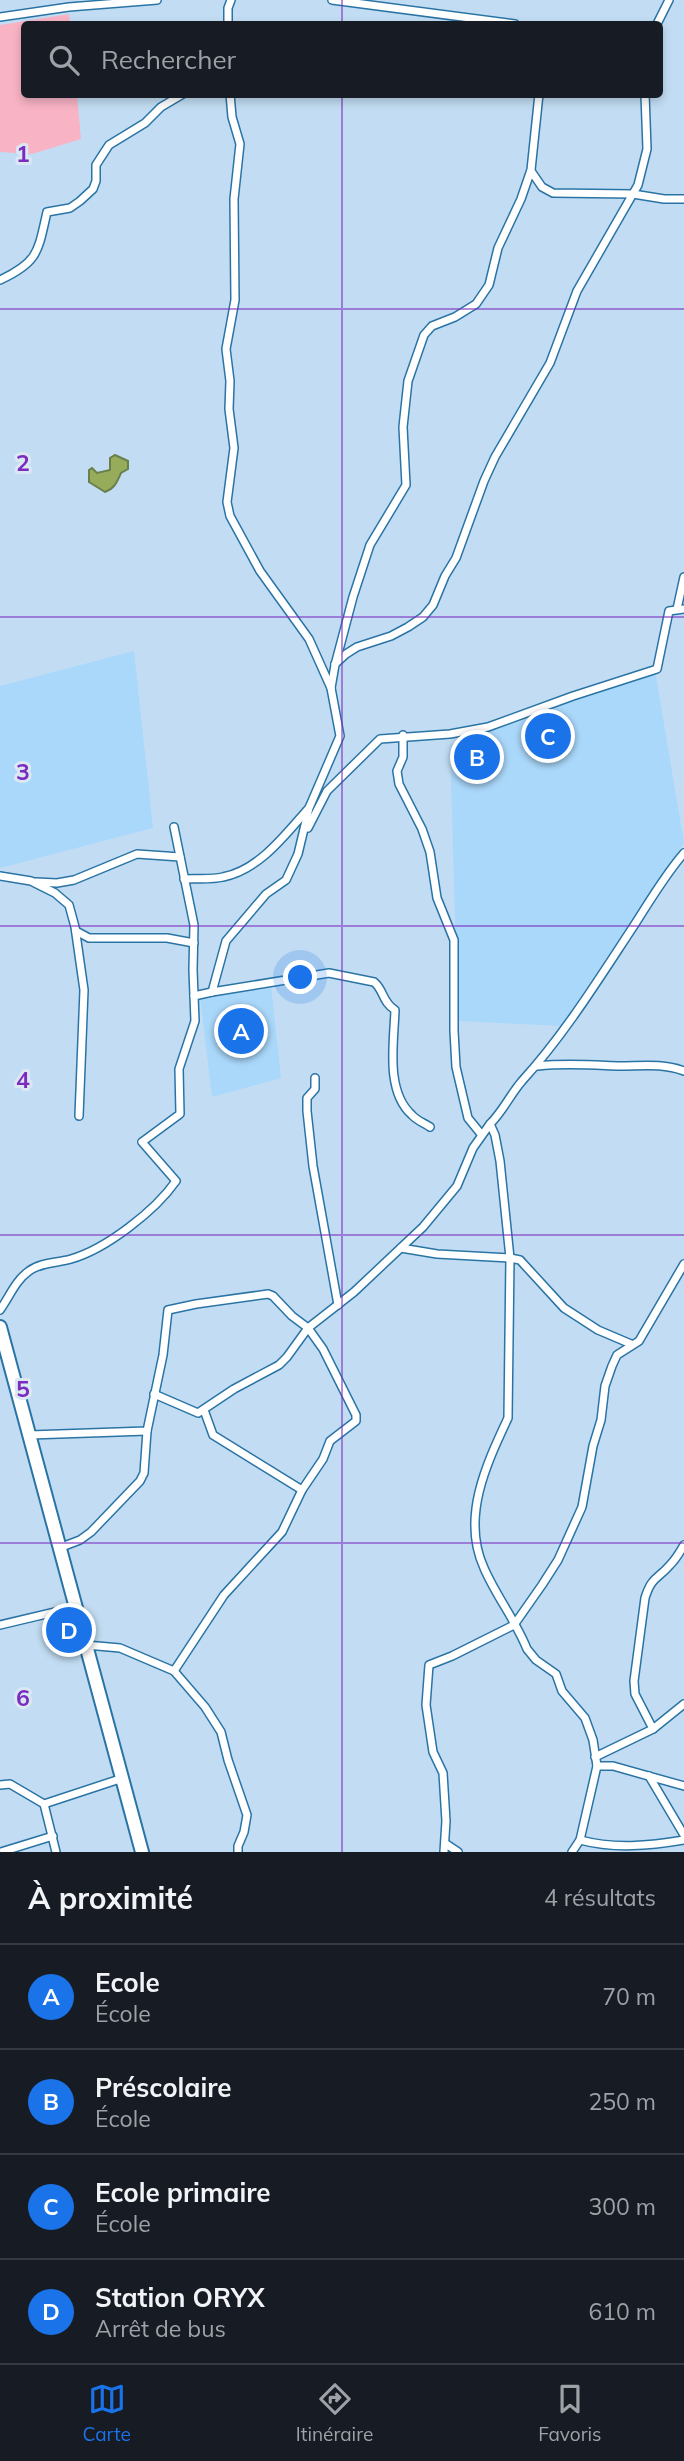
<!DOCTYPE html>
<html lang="fr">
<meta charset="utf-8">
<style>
:root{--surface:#171b24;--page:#20242c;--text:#f1f3f6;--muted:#9ea1a6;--line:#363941;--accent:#1a73e8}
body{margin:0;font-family:Mulish,sans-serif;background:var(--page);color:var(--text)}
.you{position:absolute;left:301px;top:978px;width:24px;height:24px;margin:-18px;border:5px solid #fff;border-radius:50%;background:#1a73e8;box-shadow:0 0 0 10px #1a73e833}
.badge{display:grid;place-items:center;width:46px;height:46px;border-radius:50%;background:var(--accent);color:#fff;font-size:23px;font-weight:700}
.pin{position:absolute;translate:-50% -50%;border:4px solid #fff;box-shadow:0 2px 7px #0006}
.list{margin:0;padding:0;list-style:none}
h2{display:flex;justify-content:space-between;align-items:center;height:91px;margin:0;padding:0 28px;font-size:30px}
h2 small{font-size:23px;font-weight:400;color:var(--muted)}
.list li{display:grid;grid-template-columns:46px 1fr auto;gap:21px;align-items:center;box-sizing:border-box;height:105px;padding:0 28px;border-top:2px solid var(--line)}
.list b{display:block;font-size:26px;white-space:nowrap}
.list p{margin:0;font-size:23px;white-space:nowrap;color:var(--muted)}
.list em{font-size:23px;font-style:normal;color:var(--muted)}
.icon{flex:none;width:38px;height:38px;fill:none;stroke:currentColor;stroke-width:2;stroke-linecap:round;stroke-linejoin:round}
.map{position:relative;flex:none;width:684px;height:1852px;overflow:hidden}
.search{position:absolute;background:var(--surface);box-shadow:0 4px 10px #0003;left:21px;right:21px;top:21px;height:77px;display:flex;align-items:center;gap:18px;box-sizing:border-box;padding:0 24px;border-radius:7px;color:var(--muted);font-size:26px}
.sheet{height:511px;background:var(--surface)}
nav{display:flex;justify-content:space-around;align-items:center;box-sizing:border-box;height:98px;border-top:2px solid var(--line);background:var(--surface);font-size:19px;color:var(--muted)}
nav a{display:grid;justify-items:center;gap:4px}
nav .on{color:var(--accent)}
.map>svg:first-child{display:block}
</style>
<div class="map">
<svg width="684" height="1852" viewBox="0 0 684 1852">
<rect width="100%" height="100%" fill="#c2ddf3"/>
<g fill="#aad8fb">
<polygon points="134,651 153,828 0,868 0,686"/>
<polygon points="655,670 684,843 561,1026 458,1021 450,745"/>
<polygon points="271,985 281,1078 212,1097 200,998"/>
</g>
<polygon fill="#f8b3c5" points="69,14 70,24 24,24 24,94 77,95 81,139 32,154 0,152 0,25"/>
<path fill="#96ac5a" stroke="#69804c" stroke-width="2" d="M 115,455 L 128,461 L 128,469 L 121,473 C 117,482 115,488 105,492 L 89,482 L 89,470 L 92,468 L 97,473 L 110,470 L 110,458 Z"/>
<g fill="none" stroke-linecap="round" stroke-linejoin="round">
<defs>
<g id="minor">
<polyline points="332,0 515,24"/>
<polyline points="0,17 69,7 157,0"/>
<polyline points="228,24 228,8 231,0"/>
<polyline points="657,24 669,0"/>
<polyline points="230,94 232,117 240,144 234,199 235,300 226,349 230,381 229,409 234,448 227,502 230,516 260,571 309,639 331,688"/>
<polyline points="531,171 542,187 553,193 633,194 664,199 684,199"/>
<path d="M 0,280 C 39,262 38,251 47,212 L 70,208 L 80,201 L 93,189 L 96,181 L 96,165 L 109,145 L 145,123 L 161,107 L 183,94"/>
<polyline points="677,609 684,577"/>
<polyline points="335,664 346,654 357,647 391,636 408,627 423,617 433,605 445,576 456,558 484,481 495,457 550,363 577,291 638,185 647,149 645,94"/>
<polyline points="403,735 403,757 397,771 399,784 422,829 430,852 437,898 454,940 454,1031 456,1067 468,1118 481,1134"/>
<polyline points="308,828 327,791 380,739 450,734 488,727 573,696 657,669 669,611 684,609"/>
<polyline points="0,876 31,881 55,893 69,905 75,927 84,990 79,1116"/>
<path d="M 184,879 C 196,878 210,880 223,877 C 259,870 285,835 308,809"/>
<polyline points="36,882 57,883 74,880 137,854 180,857"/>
<polyline points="76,931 89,938 167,938 194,943"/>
<path d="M 212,992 L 329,973 L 374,982 C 384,990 382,1002 395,1010 C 394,1042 385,1091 412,1115 C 416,1120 424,1123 430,1127"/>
<polyline points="194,996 212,992 226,941 266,894 286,880 298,854 309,808 340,736 331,688 335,665 353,597 370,545 406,485 403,427 408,381 424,335 432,326 455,317 476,304 489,285 498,248 521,199 531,170 539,94"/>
<path d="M 538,1066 C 565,1063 592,1065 620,1066 C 642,1066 662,1063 684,1071"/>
<polyline points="315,1078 315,1089 307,1098 307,1111 313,1166 338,1305"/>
<polyline points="401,1248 437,1254 510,1258 520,1260 564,1308 598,1330 631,1344"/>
<path d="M 0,1310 C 10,1296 15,1281 29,1271 C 41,1262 58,1263 71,1259 C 106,1249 155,1211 176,1181 L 142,1142 L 180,1114 L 179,1069 L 195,1021 L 193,970 L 194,925 L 174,827"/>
<polyline points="154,1394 198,1413 234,1389 279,1365 287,1357 308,1328 354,1292 423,1227 457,1186 473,1148 490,1124"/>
<polyline points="204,1410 213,1435 302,1490"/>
<polyline points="30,1435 147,1431 163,1355 168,1310 196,1304 268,1294 273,1296 292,1316 308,1328 323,1349 356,1415 356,1421 330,1441 323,1459 302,1490 282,1532 224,1595 174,1671"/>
<polyline points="59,1548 80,1540 91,1532 140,1481 144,1473 147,1431"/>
<polyline points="0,1625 76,1607"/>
<polyline points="86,1645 120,1648 174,1671 205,1707 221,1732 228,1760 247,1815 244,1832 238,1846 238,1852"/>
<path d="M 653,1729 L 635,1694 L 634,1681 L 645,1598 C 652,1576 657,1580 670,1565 C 676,1559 680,1552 684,1545"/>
<polyline points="595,1757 653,1729 684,1704"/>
<polyline points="597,1766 613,1766 684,1786"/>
<polyline points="649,1776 684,1835"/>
<polyline points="0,1785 10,1784 44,1804 56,1852"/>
<polyline points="44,1804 123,1778"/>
<path d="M 580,1840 C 614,1849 649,1846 684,1840"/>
<polyline points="446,1844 458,1852"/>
<polyline points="1,1852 53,1836"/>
<polyline points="444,1852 446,1821 443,1773 433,1752 426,1705 429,1665 452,1656 514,1625 542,1585 558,1560 582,1507 593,1446 601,1420 605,1386 612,1366 617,1355 639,1341 684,1264"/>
<path d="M 572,1852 L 580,1840 L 597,1766 L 593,1740 L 585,1718 L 562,1691 L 556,1674 L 536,1660 L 527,1649 C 516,1621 496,1596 484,1568 C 461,1518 486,1465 508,1418 L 510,1258 L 500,1161 L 495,1135 L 490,1124 C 503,1111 510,1095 522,1081 C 565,1034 600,977 635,924 C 651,899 665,875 684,853"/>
</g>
<polyline id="primary" points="0,1327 142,1852"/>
</defs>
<use href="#minor" stroke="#2a74a5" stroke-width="10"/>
<use href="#primary" stroke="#2a74a5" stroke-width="16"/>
<use href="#minor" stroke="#fff" stroke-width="7"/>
<use href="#primary" stroke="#fff" stroke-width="12"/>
</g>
<path fill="none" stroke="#7b2cbf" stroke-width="2" stroke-opacity="0.55" d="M 342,0 L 342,24M 342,94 L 342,1852M 0,309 L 684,309M 0,617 L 684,617M 0,926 L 684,926M 0,1235 L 684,1235M 0,1543 L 684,1543"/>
<g font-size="23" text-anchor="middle" font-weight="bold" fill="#7b2cbf" stroke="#dbe8f4" stroke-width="6" stroke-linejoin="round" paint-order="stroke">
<text x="23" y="162">1</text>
<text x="23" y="471">2</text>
<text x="23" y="780">3</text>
<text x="23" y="1088">4</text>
<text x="23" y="1397">5</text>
<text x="23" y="1706">6</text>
</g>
</svg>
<div class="you"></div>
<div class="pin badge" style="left:241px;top:1031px">A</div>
<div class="pin badge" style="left:477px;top:757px">B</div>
<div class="pin badge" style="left:548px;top:736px">C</div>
<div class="pin badge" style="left:69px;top:1630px">D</div>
<div class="search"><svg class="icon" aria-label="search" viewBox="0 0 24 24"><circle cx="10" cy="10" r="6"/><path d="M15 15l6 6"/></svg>Rechercher</div>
</div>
<section class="sheet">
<h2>À proximité<small>4 résultats</small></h2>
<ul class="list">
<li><span class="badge">A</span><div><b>Ecole</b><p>École</p></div><em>70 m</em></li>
<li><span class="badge">B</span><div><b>Préscolaire</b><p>École</p></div><em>250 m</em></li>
<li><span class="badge">C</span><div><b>Ecole primaire</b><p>École</p></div><em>300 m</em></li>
<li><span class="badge">D</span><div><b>Station ORYX</b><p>Arrêt de bus</p></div><em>610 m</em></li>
</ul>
</section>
<nav>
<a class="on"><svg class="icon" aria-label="map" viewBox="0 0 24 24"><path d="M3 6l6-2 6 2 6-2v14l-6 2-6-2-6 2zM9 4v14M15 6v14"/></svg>Carte</a>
<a><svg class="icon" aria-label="directions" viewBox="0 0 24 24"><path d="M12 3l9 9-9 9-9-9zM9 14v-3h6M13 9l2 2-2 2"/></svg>Itinéraire</a>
<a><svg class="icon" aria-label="saved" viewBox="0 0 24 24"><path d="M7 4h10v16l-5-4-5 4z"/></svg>Favoris</a>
</nav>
